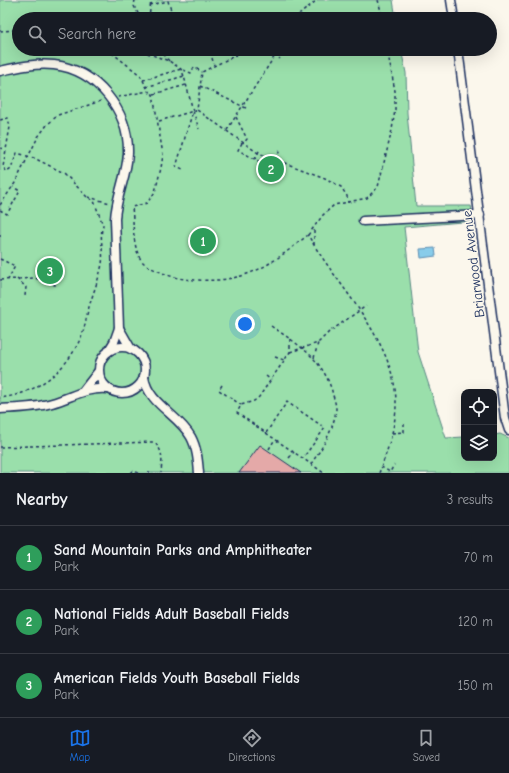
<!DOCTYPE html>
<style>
:root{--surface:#171b24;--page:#242831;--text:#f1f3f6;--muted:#9ea1a6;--line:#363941;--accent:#1a73e8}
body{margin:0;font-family:"Comic Neue",sans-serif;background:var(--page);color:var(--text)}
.controls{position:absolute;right:12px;bottom:12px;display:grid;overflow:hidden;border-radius:8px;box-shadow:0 4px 16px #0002}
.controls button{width:36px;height:36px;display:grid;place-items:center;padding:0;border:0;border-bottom:1px solid var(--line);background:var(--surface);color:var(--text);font:20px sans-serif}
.you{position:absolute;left:245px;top:324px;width:14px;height:14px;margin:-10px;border:3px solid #fff;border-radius:50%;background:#1a73e8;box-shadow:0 0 0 6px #1a73e833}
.badge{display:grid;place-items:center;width:26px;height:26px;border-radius:50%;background:var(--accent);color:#fff;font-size:13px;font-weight:700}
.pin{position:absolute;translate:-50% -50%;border:2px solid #fff;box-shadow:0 1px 4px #0006}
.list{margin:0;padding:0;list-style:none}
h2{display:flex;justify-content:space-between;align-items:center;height:52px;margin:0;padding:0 16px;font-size:17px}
h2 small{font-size:13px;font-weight:400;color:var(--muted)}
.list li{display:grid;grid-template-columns:26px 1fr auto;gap:12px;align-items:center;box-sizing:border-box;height:64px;padding:0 16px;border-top:1px solid var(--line)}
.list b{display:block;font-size:15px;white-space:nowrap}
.list p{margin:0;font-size:13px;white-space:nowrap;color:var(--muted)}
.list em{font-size:13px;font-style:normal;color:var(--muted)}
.icon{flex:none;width:22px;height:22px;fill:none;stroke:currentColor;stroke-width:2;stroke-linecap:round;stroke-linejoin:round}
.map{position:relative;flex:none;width:509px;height:473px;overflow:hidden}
.search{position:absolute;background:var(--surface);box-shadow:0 4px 16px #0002;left:12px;right:12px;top:12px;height:44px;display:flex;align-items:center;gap:10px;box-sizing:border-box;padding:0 14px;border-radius:22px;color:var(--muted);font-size:15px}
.sheet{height:244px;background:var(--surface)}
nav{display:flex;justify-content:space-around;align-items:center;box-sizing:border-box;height:56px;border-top:1px solid var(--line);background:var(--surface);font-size:11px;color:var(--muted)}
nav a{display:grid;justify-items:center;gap:2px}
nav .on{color:var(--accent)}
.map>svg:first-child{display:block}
</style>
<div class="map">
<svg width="509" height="473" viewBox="0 0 509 473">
<rect width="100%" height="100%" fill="#fbf7ec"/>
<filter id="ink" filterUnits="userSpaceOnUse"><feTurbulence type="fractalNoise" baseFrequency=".025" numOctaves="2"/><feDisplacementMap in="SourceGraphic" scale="8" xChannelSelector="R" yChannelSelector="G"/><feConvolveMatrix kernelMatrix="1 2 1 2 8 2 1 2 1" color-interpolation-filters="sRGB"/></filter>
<g filter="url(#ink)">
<polygon fill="#9adfab" stroke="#5a8784" points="0,0 393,0 396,19 19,19 19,49 401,49 406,73 407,113 416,206 471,206 474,221 404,227 418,352 446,438 464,437 464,458 494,458 494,435 500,434 509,438 509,473 0,473"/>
<polygon fill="#88ccea" stroke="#5c8db2" points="435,248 436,256 421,258 420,249"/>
<polygon fill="#e4a9a8" stroke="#1b2f5e" points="260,445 301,473 239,473"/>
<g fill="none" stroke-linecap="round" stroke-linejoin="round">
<defs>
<g id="minor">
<polyline points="451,0 454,19"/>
<polyline points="458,49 505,418 509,430"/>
<path d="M 0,71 C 18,67 36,63 54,65 C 97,70 129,111 128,153 C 127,176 116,196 115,219 L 119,328 L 114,342 L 109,350"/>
<polyline points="363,221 480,215"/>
<polyline points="119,328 131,349"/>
<circle cx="122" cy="370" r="23"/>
<path d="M 144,377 C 148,404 178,414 191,437 C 197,448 198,461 199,473"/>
<polyline points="84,390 98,372"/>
<path d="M 0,409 C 18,408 35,408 52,403 C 73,397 86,387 108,389"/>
</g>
</defs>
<use href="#minor" stroke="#1b2f5e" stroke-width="11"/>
<g stroke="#1b2f5e" stroke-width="1.5" stroke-dasharray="3 3" stroke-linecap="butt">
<polyline points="135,0 134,6 141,19"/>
<polyline points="378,0 383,19"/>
<polyline points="150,5 168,1 174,19"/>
<polyline points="56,19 56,17 69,19"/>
<polyline points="149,19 151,0"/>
<polyline points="294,19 317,0"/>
<polyline points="0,31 19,30"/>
<path d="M 107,49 L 140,75 L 151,95 L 153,94 L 163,155 L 161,168 L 155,192 L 147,203 L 132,207 C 134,223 132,241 139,256 C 143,266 154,269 163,273 C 173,278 187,280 199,280 C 247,283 272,264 308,235 C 339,290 405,349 395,418 C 392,437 386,455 379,473"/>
<polyline points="136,49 169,61 181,69 184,76 193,111 176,167 183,170"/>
<polyline points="160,49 169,61"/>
<polyline points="248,49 202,72 197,110 258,153 325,178 341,187 347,196 348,203"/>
<polyline points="271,49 280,59"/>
<polyline points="212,58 214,65"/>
<polyline points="143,80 181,69 191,73 194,67 202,72"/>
<polyline points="200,86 246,108"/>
<polyline points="146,87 184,76"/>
<polyline points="154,94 186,85"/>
<polyline points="118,97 148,91"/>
<polyline points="193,111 199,129"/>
<polyline points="236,117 247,139 244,143"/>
<path d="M 0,120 L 8,118 L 10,127 L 3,167 L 7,172 L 11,169 L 17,153 L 34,158 L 64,173 L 87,197 L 94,201 L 103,225 C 99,237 104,251 102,264 C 99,279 93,293 89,307 C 86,317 85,328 81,337 C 67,371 36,394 0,398"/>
<polyline points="159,121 197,110"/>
<polyline points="227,130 276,54"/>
<polyline points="242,143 238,150 277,171"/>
<polyline points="0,148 5,149"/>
<polyline points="255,159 260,149"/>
<polyline points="276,159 280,150 282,151"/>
<polyline points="88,197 110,203"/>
<polyline points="0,205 15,183 38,137 47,125 58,115 101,101"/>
<polyline points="0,210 7,214 20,191 13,187"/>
<polyline points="0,234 0,237"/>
<polyline points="308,235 323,215 334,205 367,198 378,187 392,130 395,110 395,91 387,49"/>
<polyline points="314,245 314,229"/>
<polyline points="0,259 15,266 8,280"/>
<polyline points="17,279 26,287 25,296"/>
<polyline points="0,280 35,278 58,286"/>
<path d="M 271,326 C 299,345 322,358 332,391 C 333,397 336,403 336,409 C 334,430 322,448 311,464"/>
<polyline points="290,339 290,352 259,397 254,401 241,405 237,413 324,473"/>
<polyline points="290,352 318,343 329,332 366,306"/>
<polyline points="275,357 284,360"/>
<polyline points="314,358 318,343"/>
<polyline points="266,376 271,380"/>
<polyline points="222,385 219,390 241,405"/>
<polyline points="266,433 287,402 325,428 303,458"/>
<polyline points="392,433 404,432 404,424"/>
<path d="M 0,447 L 153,442 C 164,449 162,461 161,473"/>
<polyline points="269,449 275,439"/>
<polyline points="289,458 294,452"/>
<polyline points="381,467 390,472 394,465"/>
<polyline points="131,473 133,471 139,473"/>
<polyline points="149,473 149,472"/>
</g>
<use href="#minor" stroke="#fbf7ec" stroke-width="8"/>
</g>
</g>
<g text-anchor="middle" stroke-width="3" stroke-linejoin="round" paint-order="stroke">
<g font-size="14" fill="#1b2f5e" stroke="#fbf7ec">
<text transform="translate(473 264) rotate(-97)" y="5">Briarwood Avenue</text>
</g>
</g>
</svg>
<div class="controls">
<button><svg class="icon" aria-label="locate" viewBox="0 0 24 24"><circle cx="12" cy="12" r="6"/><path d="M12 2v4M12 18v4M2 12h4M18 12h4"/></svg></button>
<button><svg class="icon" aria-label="layers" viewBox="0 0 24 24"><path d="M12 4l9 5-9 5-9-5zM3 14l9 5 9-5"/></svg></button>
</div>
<div class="you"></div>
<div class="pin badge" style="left:203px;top:241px;background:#2e9e5b">1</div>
<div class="pin badge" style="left:271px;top:169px;background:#2e9e5b">2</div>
<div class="pin badge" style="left:50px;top:271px;background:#2e9e5b">3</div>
<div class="search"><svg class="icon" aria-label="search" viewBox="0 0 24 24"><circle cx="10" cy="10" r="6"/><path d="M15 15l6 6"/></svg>Search here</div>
</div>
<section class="sheet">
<h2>Nearby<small>3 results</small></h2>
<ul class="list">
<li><span class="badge" style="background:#2e9e5b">1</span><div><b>Sand Mountain Parks and Amphitheater</b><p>Park</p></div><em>70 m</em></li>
<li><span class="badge" style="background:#2e9e5b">2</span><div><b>National Fields Adult Baseball Fields</b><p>Park</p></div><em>120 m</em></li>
<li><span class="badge" style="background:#2e9e5b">3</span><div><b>American Fields Youth Baseball Fields</b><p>Park</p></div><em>150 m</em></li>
</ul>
</section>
<nav>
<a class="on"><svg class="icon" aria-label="map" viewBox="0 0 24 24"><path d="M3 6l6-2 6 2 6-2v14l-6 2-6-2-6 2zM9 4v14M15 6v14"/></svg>Map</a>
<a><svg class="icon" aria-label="directions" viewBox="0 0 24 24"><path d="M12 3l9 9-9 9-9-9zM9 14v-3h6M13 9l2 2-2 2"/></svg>Directions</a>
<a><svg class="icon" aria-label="saved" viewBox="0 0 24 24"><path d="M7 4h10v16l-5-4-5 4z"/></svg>Saved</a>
</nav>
